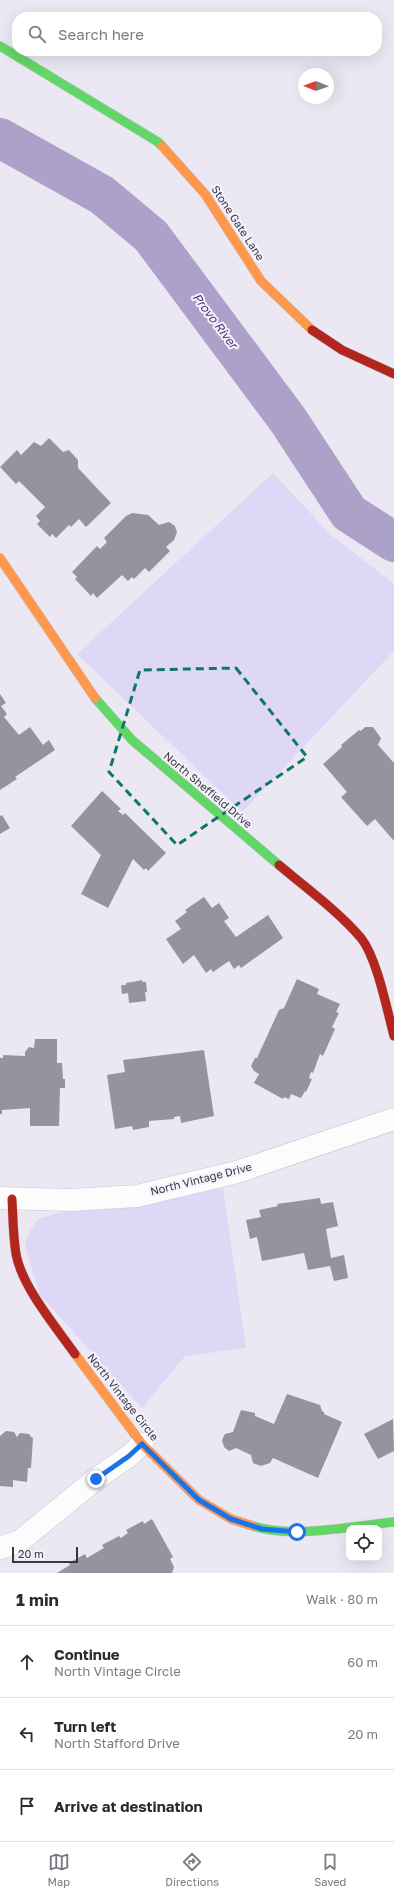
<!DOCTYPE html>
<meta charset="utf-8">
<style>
:root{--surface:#fff;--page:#f2f2f3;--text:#2b2b33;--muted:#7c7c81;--line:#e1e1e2;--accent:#77747d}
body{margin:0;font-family:"Golos Text",sans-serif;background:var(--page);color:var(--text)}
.controls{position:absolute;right:12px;bottom:12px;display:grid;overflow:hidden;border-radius:8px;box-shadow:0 4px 16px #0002}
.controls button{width:36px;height:36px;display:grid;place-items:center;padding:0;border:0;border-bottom:1px solid var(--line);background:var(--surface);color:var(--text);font:20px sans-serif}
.compass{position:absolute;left:298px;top:68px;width:36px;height:36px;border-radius:50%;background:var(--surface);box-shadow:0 4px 16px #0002;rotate:271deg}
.scale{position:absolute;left:12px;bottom:10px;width:66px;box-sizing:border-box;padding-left:4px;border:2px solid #38363e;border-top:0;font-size:11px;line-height:14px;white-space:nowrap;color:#38363e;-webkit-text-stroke:3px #f5f2fe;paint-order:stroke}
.stop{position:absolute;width:12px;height:12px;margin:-9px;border:3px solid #1a73e8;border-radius:50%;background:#fff}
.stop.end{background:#1a73e8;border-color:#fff;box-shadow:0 1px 4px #0008}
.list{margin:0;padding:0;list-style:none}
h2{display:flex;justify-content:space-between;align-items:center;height:52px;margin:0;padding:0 16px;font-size:17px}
h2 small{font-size:13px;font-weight:400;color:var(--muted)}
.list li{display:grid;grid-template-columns:26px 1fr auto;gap:12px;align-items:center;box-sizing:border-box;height:72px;padding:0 16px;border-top:1px solid var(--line)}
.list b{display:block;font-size:15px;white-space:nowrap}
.list p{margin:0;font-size:13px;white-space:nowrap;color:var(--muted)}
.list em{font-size:13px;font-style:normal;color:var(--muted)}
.icon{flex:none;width:22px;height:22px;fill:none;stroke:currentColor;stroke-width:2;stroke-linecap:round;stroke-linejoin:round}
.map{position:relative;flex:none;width:394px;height:1573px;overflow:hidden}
.search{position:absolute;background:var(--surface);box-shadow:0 4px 16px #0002;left:12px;right:12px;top:12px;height:44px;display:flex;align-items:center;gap:10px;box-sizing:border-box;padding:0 14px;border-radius:16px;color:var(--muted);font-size:15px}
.sheet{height:268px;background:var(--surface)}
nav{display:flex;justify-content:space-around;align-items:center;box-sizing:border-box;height:56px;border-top:1px solid var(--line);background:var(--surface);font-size:11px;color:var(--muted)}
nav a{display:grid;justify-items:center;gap:2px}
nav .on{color:var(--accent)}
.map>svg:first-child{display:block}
</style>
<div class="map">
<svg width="394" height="1573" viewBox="0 0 394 1573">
<rect width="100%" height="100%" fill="#ebe8f3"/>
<g fill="#dfd7f6">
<polygon points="273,473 330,534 394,584 394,651 242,812 77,654"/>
<polygon points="223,1188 246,1348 185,1356 142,1408 40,1295 25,1246 29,1233 38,1219 62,1212 135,1205"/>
</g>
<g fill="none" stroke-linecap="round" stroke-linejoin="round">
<polyline stroke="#aba1c9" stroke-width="40" points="0,138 102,195 151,236 288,420 349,513 394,542"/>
</g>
<g fill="#9692a0">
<polygon points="49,438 63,452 69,450 78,460 78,468 111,503 86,527 79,519 71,527 69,525 56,538 52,534 50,537 37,524 40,521 36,516 45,507 19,481 16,484 0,467 17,450 21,455 34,442 41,446"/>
<polygon points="132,513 148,515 159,525 169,522 175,526 177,532 174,540 166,547 170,551 149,572 145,568 134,579 132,577 128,581 122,575 97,598 93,593 91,596 75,579 77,577 72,572 97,546 100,549 107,542 104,538 126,516"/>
<polygon points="0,694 6,703 1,706 7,714 4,717 19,735 30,727 43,745 49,740 55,750 15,777 17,779 0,790"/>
<polygon points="365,727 373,727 381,738 378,745 394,763 394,841 375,819 367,826 341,797 347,792 323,764 342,747 341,745 359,730 361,731"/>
<polygon points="102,791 121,809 118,811 123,815 125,813 166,853 148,871 146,868 144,870 133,859 108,908 81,894 101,855 71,826"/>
<polygon points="2,815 10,828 0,834 0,816"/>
<polygon points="204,897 212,908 219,903 229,918 224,921 236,937 268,915 283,938 241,968 239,965 234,969 229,961 213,972 211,969 206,973 194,955 183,964 166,939 181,929 175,921 187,912 185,910"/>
<polygon points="297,979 319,989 317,994 340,1004 336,1012 339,1013 332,1027 335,1029 323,1056 320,1054 313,1073 311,1072 309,1078 312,1079 306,1092 305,1091 301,1098 291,1094 289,1099 284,1097 283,1099 254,1083 259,1074 254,1071 251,1066 255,1058 257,1058 279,1010 284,1008"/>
<polygon points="143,980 142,982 146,982 147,992 145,992 146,1001 129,1003 128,993 122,994 121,985 126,985 126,983"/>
<polygon points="35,1039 57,1039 57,1063 62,1063 63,1079 65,1079 65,1088 60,1088 59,1126 30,1126 30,1108 2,1110 2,1114 0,1114 0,1058 3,1058 3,1055 25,1056 25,1052 29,1047 34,1048"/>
<polygon points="204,1050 214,1116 181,1123 180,1116 174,1117 174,1119 149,1121 149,1127 133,1130 132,1126 115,1129 107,1075 125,1072 123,1060"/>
<polygon points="320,1198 321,1204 333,1202 338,1226 326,1229 331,1258 344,1255 348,1278 334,1281 330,1266 308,1270 304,1253 262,1261 257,1237 250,1239 246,1220 261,1217 259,1210 278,1206 277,1204"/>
<polygon points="287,1394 320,1405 322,1411 324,1412 324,1414 342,1422 318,1478 273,1458 270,1463 261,1466 253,1463 251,1455 236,1448 229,1451 224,1447 222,1440 225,1434 233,1432 241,1410 255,1413 255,1416 274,1424"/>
<polygon points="393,1419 394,1451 378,1459 364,1434"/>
<polygon points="6,1431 14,1432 17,1437 20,1433 29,1434 31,1437 33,1438 31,1468 28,1468 27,1482 13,1480 13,1487 0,1486 0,1436"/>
<polygon points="152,1519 173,1557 170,1559 174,1567 172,1573 57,1573 70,1565 69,1563 85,1554 87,1558 104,1548 102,1545 119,1536 121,1538 128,1533 126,1530 143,1521 144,1524"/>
</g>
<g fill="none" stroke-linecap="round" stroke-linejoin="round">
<defs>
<g id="street">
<polyline points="0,1198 71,1200 137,1196 237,1172 394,1119"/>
<polyline points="0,1548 20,1541 96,1479 129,1456 142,1444"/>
</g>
<g id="fast">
<polyline points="0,46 158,142 162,146"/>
<polyline points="95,698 132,740 279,865"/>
<path d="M 253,1526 C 293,1539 352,1526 394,1522"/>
</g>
<g id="slow">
<polyline points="162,146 205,194 261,281 312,330"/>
<polyline points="0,558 95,698"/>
<polyline points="75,1354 142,1444 199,1500 231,1519 253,1526"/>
</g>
<g id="jam">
<polyline points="312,330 342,350 394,374"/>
<path d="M 279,865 C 306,888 338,911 361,938 C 377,958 387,1010 394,1036"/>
<path d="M 12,1199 C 13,1217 13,1236 16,1254 C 22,1287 56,1327 75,1354"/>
</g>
</defs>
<use href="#street" stroke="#c8c6ce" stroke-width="23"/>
<use href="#fast" stroke="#c8c6ce" stroke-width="10"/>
<use href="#slow" stroke="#c8c6ce" stroke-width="10"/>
<use href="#jam" stroke="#c8c6ce" stroke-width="10"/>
<use href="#street" stroke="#fcfcfd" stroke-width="22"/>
<use href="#fast" stroke="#63d668" stroke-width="9"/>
<use href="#slow" stroke="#ff974d" stroke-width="9"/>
<use href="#jam" stroke="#b3261e" stroke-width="9"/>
</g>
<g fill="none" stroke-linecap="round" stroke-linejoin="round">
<polyline stroke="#1a73e8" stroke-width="5" points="96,1479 129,1456 142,1444 199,1500 231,1519 262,1529 297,1532"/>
</g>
<path fill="none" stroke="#0f766e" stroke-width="3" stroke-dasharray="8 5" stroke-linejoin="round" d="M 236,668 L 307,757 L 177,845 L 109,772 L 140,670 Z"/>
<g text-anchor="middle" stroke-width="4" stroke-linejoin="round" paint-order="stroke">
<g font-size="11" fill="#38363e" stroke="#f5f2fe">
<text transform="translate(238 223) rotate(57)" y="4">Stone Gate Lane</text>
<text transform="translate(208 790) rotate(40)" y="4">North Sheffield Drive</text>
<text transform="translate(201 1179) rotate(-14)" y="4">North Vintage Drive</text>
<text transform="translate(123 1397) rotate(52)" y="4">North Vintage Circle</text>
</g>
<g font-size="12" font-style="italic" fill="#4a3477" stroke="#f5f2fe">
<text transform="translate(215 321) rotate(53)" y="4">Provo River</text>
</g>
</g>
</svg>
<div class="controls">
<button><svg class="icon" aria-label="locate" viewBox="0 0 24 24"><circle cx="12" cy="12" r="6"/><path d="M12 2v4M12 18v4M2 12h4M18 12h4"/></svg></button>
</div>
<svg class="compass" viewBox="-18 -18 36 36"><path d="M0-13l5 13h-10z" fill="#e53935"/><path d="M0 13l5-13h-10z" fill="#7c7c81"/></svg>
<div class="scale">20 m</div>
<div class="stop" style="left:297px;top:1532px"></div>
<div class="stop end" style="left:96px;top:1479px"></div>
<div class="search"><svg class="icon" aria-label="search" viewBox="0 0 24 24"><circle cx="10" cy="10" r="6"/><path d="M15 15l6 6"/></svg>Search here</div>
</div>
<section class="sheet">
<h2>1 min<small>Walk · 80 m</small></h2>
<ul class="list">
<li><svg class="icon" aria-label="ahead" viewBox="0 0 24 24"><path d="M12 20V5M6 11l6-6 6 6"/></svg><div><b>Continue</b><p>North Vintage Circle</p></div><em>60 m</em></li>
<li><svg class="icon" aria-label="left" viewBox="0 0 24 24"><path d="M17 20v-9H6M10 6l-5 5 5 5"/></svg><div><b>Turn left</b><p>North Stafford Drive</p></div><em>20 m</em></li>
<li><svg class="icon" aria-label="arrive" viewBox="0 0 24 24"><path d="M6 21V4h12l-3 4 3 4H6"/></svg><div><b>Arrive at destination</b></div></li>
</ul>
</section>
<nav>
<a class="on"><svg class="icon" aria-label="map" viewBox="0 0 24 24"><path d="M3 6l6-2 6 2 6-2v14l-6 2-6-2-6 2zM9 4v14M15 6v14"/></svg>Map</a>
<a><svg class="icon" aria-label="directions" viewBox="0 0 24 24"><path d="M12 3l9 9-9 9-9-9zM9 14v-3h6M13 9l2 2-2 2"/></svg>Directions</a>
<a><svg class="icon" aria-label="saved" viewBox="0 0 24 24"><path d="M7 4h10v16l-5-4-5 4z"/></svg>Saved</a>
</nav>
